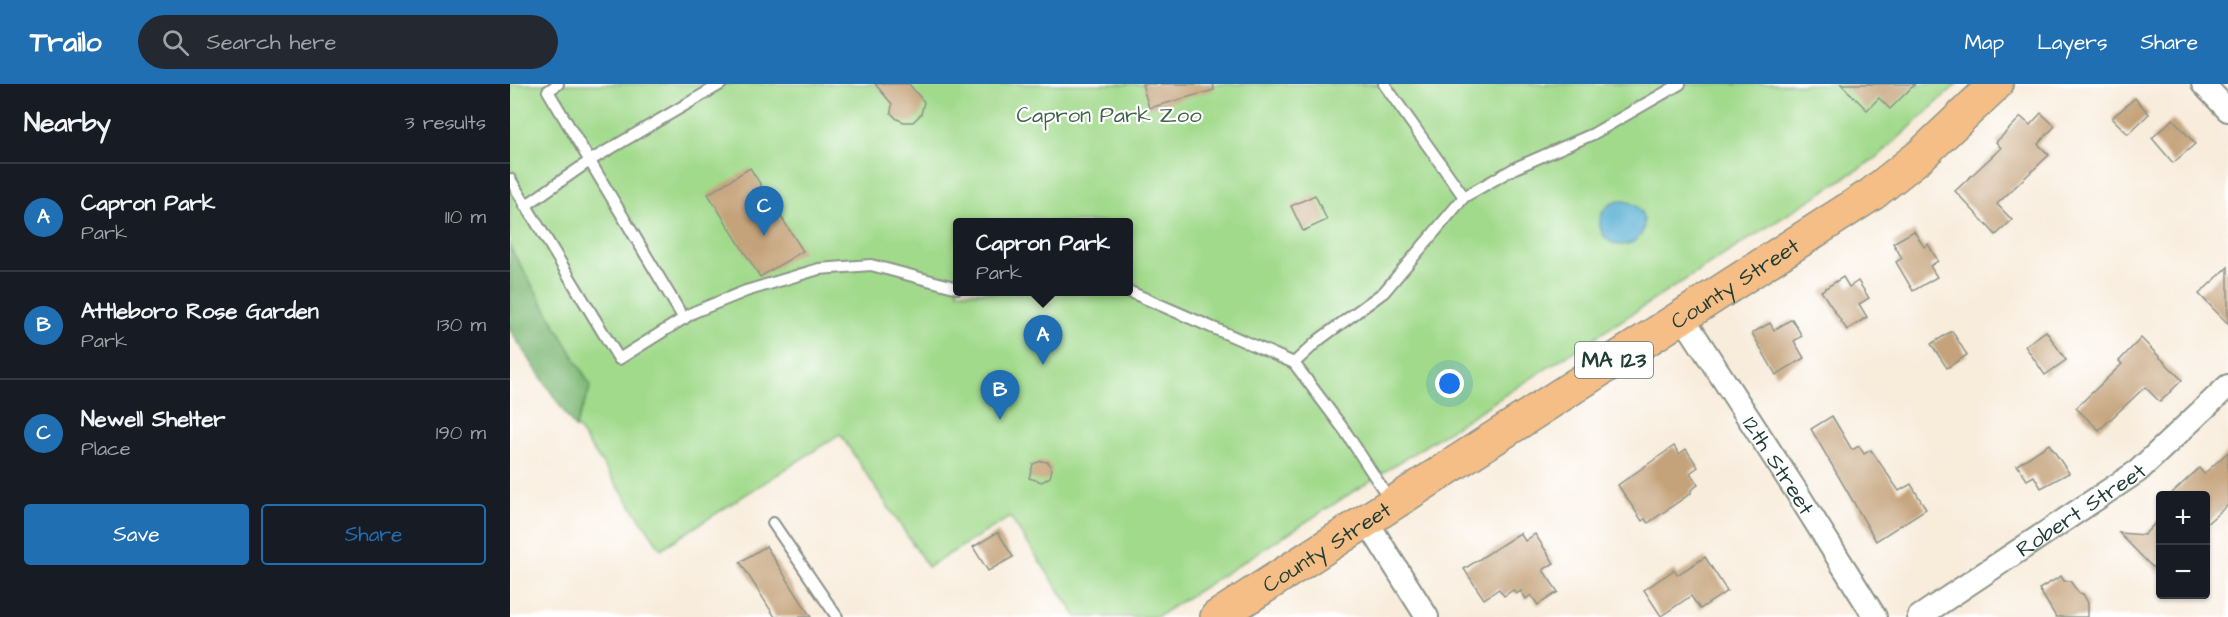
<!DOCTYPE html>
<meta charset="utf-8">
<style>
:root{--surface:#171b24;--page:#242831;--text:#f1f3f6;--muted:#9ea1a6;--line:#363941;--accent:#1f6fb2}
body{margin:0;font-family:"Architects Daughter",sans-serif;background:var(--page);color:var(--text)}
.controls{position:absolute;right:18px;bottom:18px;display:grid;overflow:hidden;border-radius:6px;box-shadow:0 2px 4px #0004}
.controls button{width:54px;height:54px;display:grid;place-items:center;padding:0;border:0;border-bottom:2px solid var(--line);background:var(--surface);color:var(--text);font:30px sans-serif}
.you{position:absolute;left:940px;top:300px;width:21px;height:21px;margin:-15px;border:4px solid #fff;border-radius:50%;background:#1a73e8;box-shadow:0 0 0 9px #1a73e833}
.badge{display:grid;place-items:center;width:39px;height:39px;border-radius:50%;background:var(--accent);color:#fff;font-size:20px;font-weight:700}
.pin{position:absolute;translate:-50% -50px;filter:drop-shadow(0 2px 3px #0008)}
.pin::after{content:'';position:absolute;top:32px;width:21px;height:18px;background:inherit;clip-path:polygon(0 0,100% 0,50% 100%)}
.popup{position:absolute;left:443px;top:134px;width:180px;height:78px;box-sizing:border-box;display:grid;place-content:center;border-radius:6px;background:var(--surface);filter:drop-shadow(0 2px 4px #0005);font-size:20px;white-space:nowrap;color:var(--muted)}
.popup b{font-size:22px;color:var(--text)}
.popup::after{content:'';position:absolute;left:50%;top:100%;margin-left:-12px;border:12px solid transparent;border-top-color:var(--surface)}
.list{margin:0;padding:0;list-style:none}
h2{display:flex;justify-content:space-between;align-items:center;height:78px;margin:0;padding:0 24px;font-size:26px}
h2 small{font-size:20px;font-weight:400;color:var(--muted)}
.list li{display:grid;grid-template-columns:39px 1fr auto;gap:18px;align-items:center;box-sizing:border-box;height:108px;padding:0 24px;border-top:2px solid var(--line)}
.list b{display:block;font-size:22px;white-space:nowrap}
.list p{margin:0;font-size:20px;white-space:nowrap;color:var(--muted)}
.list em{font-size:20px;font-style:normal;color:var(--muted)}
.actions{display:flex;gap:12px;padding:18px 24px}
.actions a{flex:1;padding:14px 0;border:2px solid var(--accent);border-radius:6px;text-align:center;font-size:21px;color:var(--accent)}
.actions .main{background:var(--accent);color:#fff}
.icon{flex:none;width:33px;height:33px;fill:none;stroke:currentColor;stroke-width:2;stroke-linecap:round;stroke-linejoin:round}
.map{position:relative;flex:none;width:1718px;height:533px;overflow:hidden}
header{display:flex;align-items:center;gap:36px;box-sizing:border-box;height:84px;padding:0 30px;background:var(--accent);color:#fff}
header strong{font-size:28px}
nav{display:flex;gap:33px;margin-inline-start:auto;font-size:21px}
.search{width:420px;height:54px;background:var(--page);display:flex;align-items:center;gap:15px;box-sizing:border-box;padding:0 21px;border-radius:33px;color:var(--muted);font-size:22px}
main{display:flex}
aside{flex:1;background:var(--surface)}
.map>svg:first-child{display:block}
</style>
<header>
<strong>Trailo</strong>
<div class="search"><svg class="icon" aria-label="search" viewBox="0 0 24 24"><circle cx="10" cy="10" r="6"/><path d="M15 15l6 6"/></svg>Search here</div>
<nav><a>Map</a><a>Layers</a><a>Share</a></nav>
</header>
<main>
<aside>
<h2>Nearby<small>3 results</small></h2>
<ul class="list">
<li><span class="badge">A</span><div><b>Capron Park</b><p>Park</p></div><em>110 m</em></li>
<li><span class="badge">B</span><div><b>Attleboro Rose Garden</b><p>Park</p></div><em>130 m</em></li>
<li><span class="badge">C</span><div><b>Newell Shelter</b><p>Place</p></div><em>190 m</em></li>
</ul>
<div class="actions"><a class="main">Save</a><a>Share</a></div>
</aside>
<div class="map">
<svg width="1718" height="533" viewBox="0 0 1718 533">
<rect width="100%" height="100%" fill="#fff"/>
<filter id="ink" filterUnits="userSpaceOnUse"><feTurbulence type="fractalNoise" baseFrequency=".0167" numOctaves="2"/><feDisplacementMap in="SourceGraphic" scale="12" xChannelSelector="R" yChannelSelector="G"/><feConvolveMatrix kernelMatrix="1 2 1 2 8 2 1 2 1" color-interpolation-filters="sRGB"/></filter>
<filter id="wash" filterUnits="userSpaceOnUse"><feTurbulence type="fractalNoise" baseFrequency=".008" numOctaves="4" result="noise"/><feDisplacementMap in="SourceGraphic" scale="24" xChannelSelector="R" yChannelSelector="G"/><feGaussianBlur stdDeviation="1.35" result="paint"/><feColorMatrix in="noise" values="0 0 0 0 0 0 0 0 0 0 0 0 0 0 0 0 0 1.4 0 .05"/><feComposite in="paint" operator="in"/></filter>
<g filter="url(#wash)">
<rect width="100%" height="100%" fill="#f8ecdb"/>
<path fill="#a2da8c" stroke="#608c60" stroke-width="1.5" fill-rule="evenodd" d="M 0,0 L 1447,0 L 1369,72 L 647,533 L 567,533 L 500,433 L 418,483 L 330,350 L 151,465 L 0,246 ZM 448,138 L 618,138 L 618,208 L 448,208 Z"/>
<polygon fill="#81ba78" stroke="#507c56" stroke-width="1.5" points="0,163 81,302 65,344 0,246"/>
<circle fill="#56afd3" stroke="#3a7684" stroke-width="1.5" cx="1112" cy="139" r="22"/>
<g id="blocks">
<g fill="#c5a37a">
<polygon points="365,0 399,0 414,18 411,30 403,38 394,38 387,35 381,29 382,20"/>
<polygon points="632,0 703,0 704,6 639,24"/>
<polygon points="1331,0 1405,0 1380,25 1369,14 1357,26"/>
<polygon points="1625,14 1639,30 1618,50 1602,34"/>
<polygon points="1531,29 1545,42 1528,60 1539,71 1487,120 1502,136 1486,151 1445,107 1491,64 1486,58 1511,33 1520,41"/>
<polygon points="1663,35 1685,60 1663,79 1642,54"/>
<polygon points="240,84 293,167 250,193 198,110"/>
<polygon points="805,111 817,136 793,147 781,122"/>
<polygon points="1404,147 1414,163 1418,160 1428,177 1420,182 1427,193 1403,207 1386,178 1392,174 1383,159"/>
<polygon points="1718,183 1718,240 1689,210"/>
<polygon points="1333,193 1339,203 1348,197 1359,214 1349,220 1357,233 1337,246 1311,207"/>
<polygon points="1282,235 1292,252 1284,257 1294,274 1266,291 1242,249 1260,239 1264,246"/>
<polygon points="1442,247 1457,271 1437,284 1421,260"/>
<polygon points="1536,247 1556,276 1535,291 1515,262"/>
<polygon points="1631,254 1672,296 1650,318 1635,303 1589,346 1566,324 1612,280 1609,277"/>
<polygon points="1322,332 1342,366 1349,362 1354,370 1361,366 1389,407 1401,400 1416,425 1366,457 1301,345"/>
<polygon points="1539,360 1559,389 1531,404 1524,392 1517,396 1507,381"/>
<polygon points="1164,362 1169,370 1176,365 1188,383 1180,389 1188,401 1181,406 1181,409 1138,439 1135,435 1132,437 1108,401"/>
<polygon points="1718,368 1718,421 1695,441 1695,411 1660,411 1689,384 1694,390"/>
<polygon points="531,377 538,378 542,385 540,393 532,398 519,394 523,380"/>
<polygon points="1650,434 1650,491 1609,449 1634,451"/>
<polygon points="488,448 503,473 478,487 463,463"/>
<polygon points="1010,449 1015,457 1025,450 1044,479 1033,486 1048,508 1028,521 1021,511 1016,515 1011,507 1006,510 1003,506 994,512 989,505 974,515 954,485"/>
<polygon points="256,462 301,533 265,533 230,478"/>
<polygon points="1195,473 1217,507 1190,525 1181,512 1151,532 1134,506 1164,486 1167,491"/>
<polygon points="1551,492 1554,497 1560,497 1569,509 1573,510 1578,519 1578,533 1546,533 1529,505"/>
</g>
</g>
</g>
<g filter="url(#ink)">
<use href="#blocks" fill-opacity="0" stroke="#8c9488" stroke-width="1.5"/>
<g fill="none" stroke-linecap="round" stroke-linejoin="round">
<defs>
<g id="lane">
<polyline points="48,0 38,7 174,235"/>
<polyline points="874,0 954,113"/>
<polyline points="0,95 109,275 184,228 236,207 309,185 361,181 448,204"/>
<polyline points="15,122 81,76 211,0"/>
<polyline points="618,207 784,279 810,255 874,208 954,113 1005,84 1083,50 1170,0"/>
<polyline points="784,279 835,347 880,416"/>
<polyline points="263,439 327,533"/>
</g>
<g id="street">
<polyline points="1693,0 1718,26"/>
<path id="s1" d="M 1172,232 L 1286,407 L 1365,533"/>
<polyline points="856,436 917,533"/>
<path id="s2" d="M 1409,533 L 1628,387 L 1718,302"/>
</g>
<g id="highway">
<path id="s3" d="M 707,533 L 1362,110 L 1411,71 L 1486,0"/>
</g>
</defs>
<use href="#lane" stroke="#8c9488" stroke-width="14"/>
<use href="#street" stroke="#8c9488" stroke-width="26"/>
<use href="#highway" stroke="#8c9488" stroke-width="36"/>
<use href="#lane" stroke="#fff" stroke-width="10"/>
<use href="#street" stroke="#fff" stroke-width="22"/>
<use href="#highway" stroke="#f6be87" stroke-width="33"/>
</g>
</g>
<g text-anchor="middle" stroke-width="4.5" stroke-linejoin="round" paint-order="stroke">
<rect fill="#fff" stroke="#627771" stroke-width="1.5" x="1065" y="258" width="78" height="36" rx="4.5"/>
<g font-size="21" font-weight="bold" fill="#1f3d34">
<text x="1104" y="283">MA 123</text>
</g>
<g font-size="22" fill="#40644a" stroke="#fff">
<text x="599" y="38">Capron Park Zoo</text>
</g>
<g font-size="22" fill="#1f3d34" stroke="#fff">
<text dy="8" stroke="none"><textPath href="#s3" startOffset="616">County Street</textPath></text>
<text dy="8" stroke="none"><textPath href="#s1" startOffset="178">12th Street</textPath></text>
<text dy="8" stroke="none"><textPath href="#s2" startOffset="194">Robert Street</textPath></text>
<text dy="8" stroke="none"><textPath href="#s3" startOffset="130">County Street</textPath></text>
</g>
</g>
</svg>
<div class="controls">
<button>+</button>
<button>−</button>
</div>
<div class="you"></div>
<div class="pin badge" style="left:533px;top:281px">A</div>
<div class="popup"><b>Capron Park</b>Park</div>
<div class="pin badge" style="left:490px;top:336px">B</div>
<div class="pin badge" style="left:254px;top:152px">C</div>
</div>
</main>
